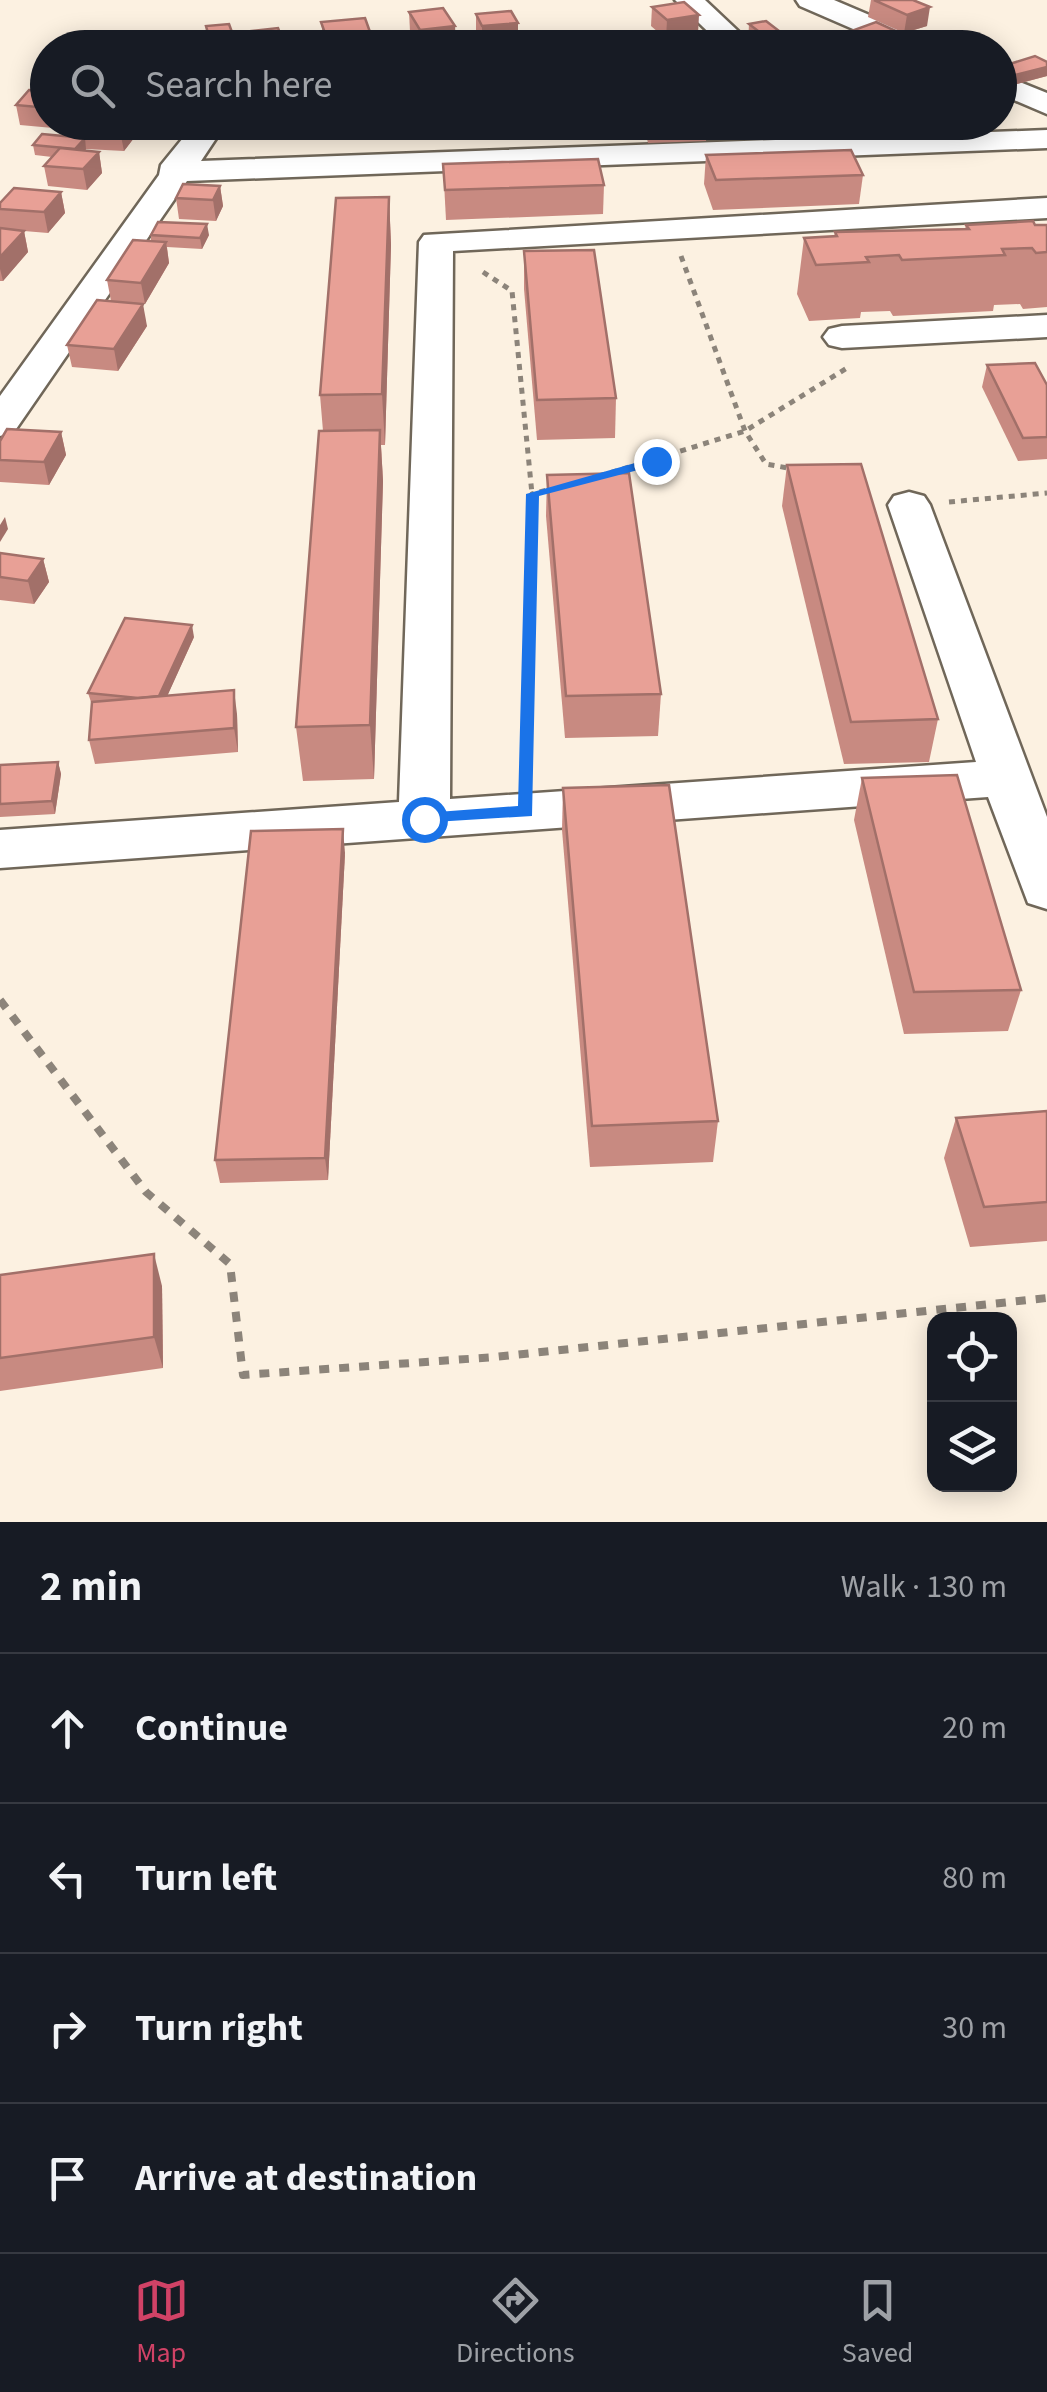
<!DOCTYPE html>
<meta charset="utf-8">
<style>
:root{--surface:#171b24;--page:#242831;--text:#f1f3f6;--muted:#9ea1a6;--line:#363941;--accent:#d14266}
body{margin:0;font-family:"Source Sans 3",sans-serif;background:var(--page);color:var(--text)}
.controls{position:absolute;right:30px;bottom:30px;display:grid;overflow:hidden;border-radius:20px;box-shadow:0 5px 25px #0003}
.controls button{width:90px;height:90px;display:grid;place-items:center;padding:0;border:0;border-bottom:2px solid var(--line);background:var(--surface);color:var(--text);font:50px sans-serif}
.stop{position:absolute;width:30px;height:30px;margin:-22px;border:8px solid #1a73e8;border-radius:50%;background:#fff}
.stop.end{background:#1a73e8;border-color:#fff;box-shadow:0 2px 10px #0008}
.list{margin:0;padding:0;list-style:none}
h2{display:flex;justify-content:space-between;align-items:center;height:130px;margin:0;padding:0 40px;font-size:42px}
h2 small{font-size:32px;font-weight:400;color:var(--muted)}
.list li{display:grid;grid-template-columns:65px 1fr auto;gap:30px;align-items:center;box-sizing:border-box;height:150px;padding:0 40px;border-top:2px solid var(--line)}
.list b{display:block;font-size:38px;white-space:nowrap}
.list em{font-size:32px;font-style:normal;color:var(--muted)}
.icon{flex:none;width:55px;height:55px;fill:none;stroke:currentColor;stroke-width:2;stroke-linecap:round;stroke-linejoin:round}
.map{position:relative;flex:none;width:1047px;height:1522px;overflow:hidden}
.search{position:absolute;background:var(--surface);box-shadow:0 5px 25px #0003;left:30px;right:30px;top:30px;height:110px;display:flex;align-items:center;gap:25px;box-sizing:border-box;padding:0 35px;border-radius:55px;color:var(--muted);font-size:38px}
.sheet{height:730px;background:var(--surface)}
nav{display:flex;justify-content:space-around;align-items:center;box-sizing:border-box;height:140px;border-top:2px solid var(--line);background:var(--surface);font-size:28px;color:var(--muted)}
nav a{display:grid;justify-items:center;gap:5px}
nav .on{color:var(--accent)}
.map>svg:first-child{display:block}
</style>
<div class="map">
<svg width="1047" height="1522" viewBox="0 0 1047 1522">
<rect width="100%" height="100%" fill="#fcf1e1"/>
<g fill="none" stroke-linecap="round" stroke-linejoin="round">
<defs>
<g id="street">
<polygon points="675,0 705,0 756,48 725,48"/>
<polygon points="796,0 834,0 933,42 937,48 897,48 800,6"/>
<polygon points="1000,74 1047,93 1047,114 1000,94"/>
<polygon points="196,122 227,122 201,161 1047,130 1047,148 187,181 14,432 0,436 0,396 159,175 161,165"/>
<polygon points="1047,198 1047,218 453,251 450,799 976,762 888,505 894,496 909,492 924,496 930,505 1047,817 1047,909 1028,903 988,797 0,868 0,830 399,802 419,242 424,235"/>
<polygon points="1047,315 1047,337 842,348 829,345 823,337 829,329 842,326"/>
</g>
</defs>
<use href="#street" stroke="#706759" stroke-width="5"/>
<g stroke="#8c847a" stroke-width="5" stroke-dasharray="6 6" stroke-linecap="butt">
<polyline points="681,256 745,431 766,464 793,469"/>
<polyline points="483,272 512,291 532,494"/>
<polyline points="600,476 745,431 847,368"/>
<polyline points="949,502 1047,493"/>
<polyline points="530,582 532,494 554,488"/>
</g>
<polyline stroke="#8c847a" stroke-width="6" stroke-dasharray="8 8" stroke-linecap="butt" points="527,774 530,579"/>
<polyline stroke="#8c847a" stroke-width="8" stroke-dasharray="10 10" stroke-linecap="butt" points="0,1000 146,1192 230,1264 243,1375 495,1357 1047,1298"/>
<use href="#street" fill="#fff" fill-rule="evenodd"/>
</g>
<g fill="#c88a81">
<polygon points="871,0 913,0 927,26 904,33 868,17"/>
<polygon points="652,7 698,34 666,39 651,26"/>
<polygon points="409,12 456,45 420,48 410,31"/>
<polygon points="476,14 518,23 518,42 482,45 476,33"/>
<polygon points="766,21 777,48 754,48 748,43 749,24"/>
<polygon points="321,22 370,32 371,48 325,48"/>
<polygon points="854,30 895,48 852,48"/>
<polygon points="686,37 727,48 685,48"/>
<polygon points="1047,62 1047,76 1013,85 1000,78 1000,66"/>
<polygon points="48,92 48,122 69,122 64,129 20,125 16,105"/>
<polygon points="88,122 176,123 167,134 137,131 137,134 124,151 86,149 85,151 99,152 102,173 87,190 48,186 44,166 52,157 35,155 33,145 85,138 83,129"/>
<polygon points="222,122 275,122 266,137 223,133"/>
<polygon points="315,122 339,122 338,130 316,130"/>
<polygon points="645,122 707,122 706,141 648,143 645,131"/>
<polygon points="831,122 867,122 866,131 842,134"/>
<polygon points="706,155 863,175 859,204 713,210 704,184"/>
<polygon points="443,164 604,185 603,214 446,220"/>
<polygon points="220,186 223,206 216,221 179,219 176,198"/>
<polygon points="61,192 65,213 48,233 24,231 28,252 3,281 0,281 0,203"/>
<polygon points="389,197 391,245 385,445 381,445 383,481 374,779 303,781 296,727 323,431 320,395"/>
<polygon points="966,225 1047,225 1047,307 1023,309 1020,304 994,305 993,311 893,316 890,311 861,312 860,318 809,321 797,294 804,238 834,236 835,232 965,229"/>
<polygon points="151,235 209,235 202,249 167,247 169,263 145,304 124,303 147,326 118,371 72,367 67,345 111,301 107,280 151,241"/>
<polygon points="524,251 616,398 615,438 537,440 524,289"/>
<polygon points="987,365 1047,385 1047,459 1018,461 982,387"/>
<polygon points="61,432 66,455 49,485 0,482 0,441"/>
<polygon points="787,465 938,719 929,762 844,764 782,506"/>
<polygon points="547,475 661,694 658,736 565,738 546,516"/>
<polygon points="0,553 43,559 49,582 34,604 0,600"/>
<polygon points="194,637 167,696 237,714 238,752 95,764 89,740 92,705 88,693"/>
<polygon points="58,762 61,774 55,814 0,817 0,765"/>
<polygon points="862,778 1021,990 1008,1031 904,1034 854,820"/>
<polygon points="563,788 718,1121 713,1162 590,1167 562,830"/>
<polygon points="345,853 328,1180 220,1183 215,1160"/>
<polygon points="1047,1111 1047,1241 970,1247 944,1158 956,1118"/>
<polygon points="0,1275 162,1286 163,1368 0,1391"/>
</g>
<g fill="#a27069">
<polygon points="930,7 927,26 904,33 907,15"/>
<polygon points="699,15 698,34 666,39 667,20"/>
<polygon points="518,23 518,42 482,45 482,26"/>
<polygon points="455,26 456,45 421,48 420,30"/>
<polygon points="779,31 777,48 761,48 762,34"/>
<polygon points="370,32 371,48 327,48 326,36"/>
<polygon points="898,32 895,48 874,48 875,39"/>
<polygon points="233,35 234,45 210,47 209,37"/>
<polygon points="283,41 284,48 239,48 238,45"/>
<polygon points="1047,67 1047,76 1013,85 1015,75"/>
<polygon points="127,122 136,122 137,134 124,151 120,131"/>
<polygon points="165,122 176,123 167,134"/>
<polygon points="265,122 275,122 266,137"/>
<polygon points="867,122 866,131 842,134 843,123"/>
<polygon points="85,138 86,149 77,159 75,149"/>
<polygon points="99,152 102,173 87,190 83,169"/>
<polygon points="220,186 223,206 216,221 213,200"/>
<polygon points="61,192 65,213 48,233 44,212"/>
<polygon points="389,197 391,245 385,445 382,394"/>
<polygon points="207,224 209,235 202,249 200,238"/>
<polygon points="24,231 28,252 3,281 0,269 0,257"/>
<polygon points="166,242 169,263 145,304 141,283"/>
<polygon points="143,304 147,326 118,371 114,349"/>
<polygon points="380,430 383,481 374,779 370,725"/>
<polygon points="61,432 66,455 49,485 44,462"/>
<polygon points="5,517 8,529 0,542 0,525"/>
<polygon points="43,559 49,582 34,604 28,581"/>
<polygon points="192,625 194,637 160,712 158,700"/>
<polygon points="234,690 237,714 238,752 234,728"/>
<polygon points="58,762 61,774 55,814 52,801"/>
<polygon points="343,829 345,853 328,1180 325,1158"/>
<polygon points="154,1254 162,1286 163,1368 154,1337"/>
</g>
<g fill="#e8a096" stroke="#a27069" stroke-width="2.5">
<polygon points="874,0 913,0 930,7 907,15"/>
<polygon points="684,2 699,15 667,20 652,7"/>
<polygon points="443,8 455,26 420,30 409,12"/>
<polygon points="511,11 518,23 482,26 476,14"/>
<polygon points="365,18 370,32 326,36 321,22"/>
<polygon points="766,21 779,31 762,34 749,24"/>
<polygon points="876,22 898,32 875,39 854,30"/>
<polygon points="229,24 233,35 209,37 206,26"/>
<polygon points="278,28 283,41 238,45 234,33"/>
<polygon points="712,32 727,44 700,48 686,37"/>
<polygon points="120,38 137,41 128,48 108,48"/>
<polygon points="583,40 588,47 564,48 560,42"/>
<polygon points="156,43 183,44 182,48 154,48"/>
<polygon points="1035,56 1047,62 1047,67 1015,75 1000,67"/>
<polygon points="29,90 48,92 48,108 16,105"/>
<polygon points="88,122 127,122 120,131 83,129"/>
<polygon points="42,134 85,138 75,149 33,145"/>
<polygon points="60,148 99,152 83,169 44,166"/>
<polygon points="851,150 863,175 716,180 706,155"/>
<polygon points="598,159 604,185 445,190 443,164"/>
<polygon points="183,184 220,186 213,200 176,198"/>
<polygon points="14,188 61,192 44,212 0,209 0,203"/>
<polygon points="389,197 382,394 320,395 336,198"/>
<polygon points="1033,221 1035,225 1047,225 1047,252 1036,253 1032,248 1002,249 1005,255 902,260 899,255 866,257 869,262 816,265 804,238 837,236 835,232 969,229 966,225"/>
<polygon points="158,222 207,224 200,238 151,235"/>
<polygon points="0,228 24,231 0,257"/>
<polygon points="133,240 166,242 141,283 107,280"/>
<polygon points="594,250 616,398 537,400 524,251"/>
<polygon points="97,300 143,304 114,349 67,345"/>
<polygon points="1035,363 1047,385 1047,437 1023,438 987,365"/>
<polygon points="7,429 61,432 44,462 0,460 0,441"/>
<polygon points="380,430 370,725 296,727 319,431"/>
<polygon points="861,464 938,719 851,722 787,465"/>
<polygon points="629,473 661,694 566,696 547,475"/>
<polygon points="0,553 43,559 28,581 0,577"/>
<polygon points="125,618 192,625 159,696 138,698 88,693"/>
<polygon points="234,690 234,728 89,740 92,702"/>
<polygon points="58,762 52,801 0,804 0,765"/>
<polygon points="957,775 1021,990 914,992 862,778"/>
<polygon points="669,785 718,1121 592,1126 563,788"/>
<polygon points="343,829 325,1158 215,1160 251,831"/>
<polygon points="1047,1111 1047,1202 984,1207 956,1118"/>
<polygon points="154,1254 154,1337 0,1358 0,1275"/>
</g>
<polygon fill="#1a73e8" points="656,457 663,461 661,464 539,496 532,816 418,823 415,819 424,813 518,806 526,494"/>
</svg>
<div class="controls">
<button><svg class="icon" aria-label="locate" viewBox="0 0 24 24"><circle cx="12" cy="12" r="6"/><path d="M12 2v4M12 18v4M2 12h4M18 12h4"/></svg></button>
<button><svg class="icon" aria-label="layers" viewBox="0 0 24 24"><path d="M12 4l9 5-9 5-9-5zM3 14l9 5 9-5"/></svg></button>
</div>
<div class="stop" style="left:424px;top:819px"></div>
<div class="stop end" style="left:656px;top:461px"></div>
<div class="search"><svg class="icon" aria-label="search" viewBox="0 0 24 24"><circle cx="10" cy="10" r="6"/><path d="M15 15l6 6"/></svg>Search here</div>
</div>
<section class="sheet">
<h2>2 min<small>Walk · 130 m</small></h2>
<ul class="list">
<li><svg class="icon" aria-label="ahead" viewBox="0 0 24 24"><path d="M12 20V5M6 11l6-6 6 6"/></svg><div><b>Continue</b></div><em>20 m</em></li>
<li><svg class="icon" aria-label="left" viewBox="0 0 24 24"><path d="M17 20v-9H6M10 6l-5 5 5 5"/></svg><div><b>Turn left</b></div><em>80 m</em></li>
<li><svg class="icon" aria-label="right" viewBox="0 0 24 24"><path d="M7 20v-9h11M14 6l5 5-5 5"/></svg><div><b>Turn right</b></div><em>30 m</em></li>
<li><svg class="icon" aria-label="arrive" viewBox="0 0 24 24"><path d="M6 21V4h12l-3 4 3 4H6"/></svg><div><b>Arrive at destination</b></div></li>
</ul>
</section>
<nav>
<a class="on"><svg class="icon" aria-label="map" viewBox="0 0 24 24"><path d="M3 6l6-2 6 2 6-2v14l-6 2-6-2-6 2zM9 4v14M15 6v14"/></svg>Map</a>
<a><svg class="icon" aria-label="directions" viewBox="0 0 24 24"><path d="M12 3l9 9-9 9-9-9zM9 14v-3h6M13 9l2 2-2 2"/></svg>Directions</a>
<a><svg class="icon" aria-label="saved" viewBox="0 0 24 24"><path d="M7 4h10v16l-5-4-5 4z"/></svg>Saved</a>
</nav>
